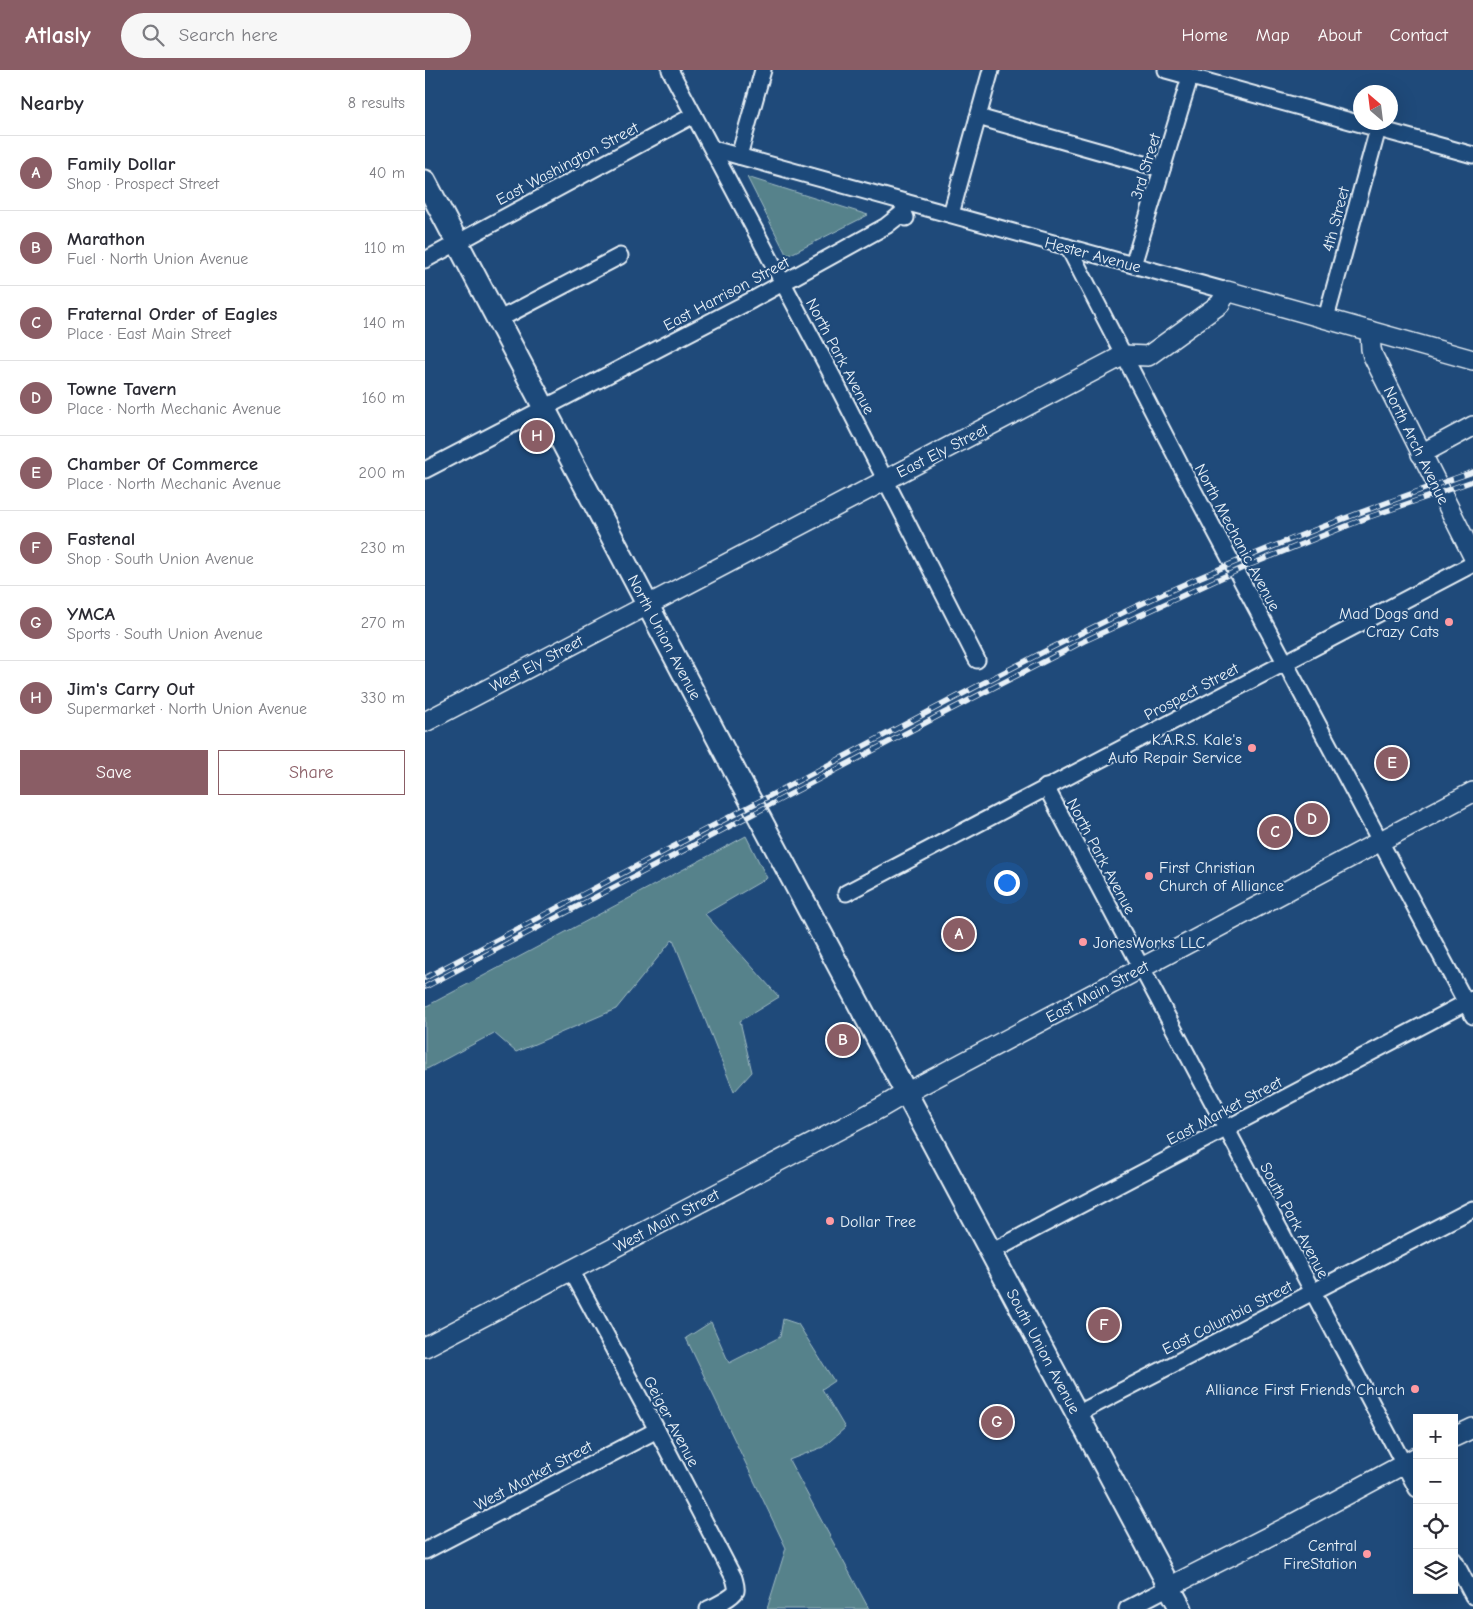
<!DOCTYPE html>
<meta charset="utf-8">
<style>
:root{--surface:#fff;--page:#f7f7f7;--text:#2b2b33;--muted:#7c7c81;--line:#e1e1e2;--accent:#8a5d65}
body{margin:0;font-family:"Comic Neue",sans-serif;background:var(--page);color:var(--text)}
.controls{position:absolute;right:15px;bottom:15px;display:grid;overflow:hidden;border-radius:0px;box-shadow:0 5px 20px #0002}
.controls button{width:45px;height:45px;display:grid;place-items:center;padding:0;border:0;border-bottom:1px solid var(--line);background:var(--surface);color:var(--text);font:25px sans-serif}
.compass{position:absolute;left:928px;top:15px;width:45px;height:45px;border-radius:50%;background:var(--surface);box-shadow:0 5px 20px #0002;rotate:332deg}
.you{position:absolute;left:581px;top:812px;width:18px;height:18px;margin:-12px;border:4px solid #fff;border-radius:50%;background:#1a73e8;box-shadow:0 0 0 8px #1a73e833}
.badge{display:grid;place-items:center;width:32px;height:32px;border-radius:50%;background:var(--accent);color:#fff;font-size:16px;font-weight:700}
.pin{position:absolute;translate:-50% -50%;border:2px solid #fff;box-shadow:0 1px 5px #0006}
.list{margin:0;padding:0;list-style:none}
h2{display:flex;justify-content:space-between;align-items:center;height:65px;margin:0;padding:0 20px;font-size:21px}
h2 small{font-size:16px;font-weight:400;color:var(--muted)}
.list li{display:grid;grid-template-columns:32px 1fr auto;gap:15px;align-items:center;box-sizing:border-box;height:75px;padding:0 20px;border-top:1px solid var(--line)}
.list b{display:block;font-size:19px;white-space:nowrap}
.list p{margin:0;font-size:16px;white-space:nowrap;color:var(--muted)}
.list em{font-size:16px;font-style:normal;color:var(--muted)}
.actions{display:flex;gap:10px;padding:15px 20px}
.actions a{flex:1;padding:11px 0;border:1px solid var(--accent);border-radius:0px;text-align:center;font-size:18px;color:var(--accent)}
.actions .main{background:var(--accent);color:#fff}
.icon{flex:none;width:28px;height:28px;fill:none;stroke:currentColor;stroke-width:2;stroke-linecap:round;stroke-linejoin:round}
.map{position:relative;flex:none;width:1048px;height:1539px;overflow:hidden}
header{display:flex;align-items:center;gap:30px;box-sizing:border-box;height:70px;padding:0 25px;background:var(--accent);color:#fff}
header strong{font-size:24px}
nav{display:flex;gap:28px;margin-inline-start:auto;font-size:18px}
.search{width:350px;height:45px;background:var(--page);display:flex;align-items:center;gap:12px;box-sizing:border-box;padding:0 18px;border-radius:28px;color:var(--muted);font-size:19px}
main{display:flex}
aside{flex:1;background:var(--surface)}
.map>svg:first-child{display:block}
</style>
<header>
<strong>Atlasly</strong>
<div class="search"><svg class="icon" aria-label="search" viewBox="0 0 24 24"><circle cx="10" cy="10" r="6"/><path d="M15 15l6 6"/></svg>Search here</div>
<nav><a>Home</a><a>Map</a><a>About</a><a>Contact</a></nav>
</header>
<main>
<aside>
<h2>Nearby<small>8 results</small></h2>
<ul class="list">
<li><span class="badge">A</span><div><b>Family Dollar</b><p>Shop · Prospect Street</p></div><em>40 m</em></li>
<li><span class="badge">B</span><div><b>Marathon</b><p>Fuel · North Union Avenue</p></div><em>110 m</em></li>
<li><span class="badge">C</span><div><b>Fraternal Order of Eagles</b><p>Place · East Main Street</p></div><em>140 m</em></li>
<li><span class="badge">D</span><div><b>Towne Tavern</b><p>Place · North Mechanic Avenue</p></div><em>160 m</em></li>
<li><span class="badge">E</span><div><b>Chamber Of Commerce</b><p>Place · North Mechanic Avenue</p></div><em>200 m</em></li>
<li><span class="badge">F</span><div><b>Fastenal</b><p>Shop · South Union Avenue</p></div><em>230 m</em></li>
<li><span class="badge">G</span><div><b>YMCA</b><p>Sports · South Union Avenue</p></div><em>270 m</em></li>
<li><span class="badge">H</span><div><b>Jim's Carry Out</b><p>Supermarket · North Union Avenue</p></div><em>330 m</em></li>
</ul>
<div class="actions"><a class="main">Save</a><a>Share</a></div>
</aside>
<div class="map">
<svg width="1048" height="1539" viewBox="0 0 1048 1539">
<rect width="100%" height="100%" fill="#1f4a7a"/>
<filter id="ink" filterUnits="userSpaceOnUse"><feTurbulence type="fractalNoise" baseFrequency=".02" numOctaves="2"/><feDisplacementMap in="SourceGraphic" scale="10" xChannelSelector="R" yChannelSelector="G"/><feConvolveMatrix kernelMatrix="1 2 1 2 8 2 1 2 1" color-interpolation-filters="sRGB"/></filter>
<g filter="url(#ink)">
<g fill="#56828b" stroke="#9fbac2">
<polygon points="322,107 443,145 362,186"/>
<polygon points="321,766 342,808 280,844 354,927 315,951 327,1002 309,1022 248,869 191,939 91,982 69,963 0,1000 0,937"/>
<polygon points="358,1249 373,1254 409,1311 397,1319 420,1358 398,1377 364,1390 444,1539 342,1539 361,1478 261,1268 286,1252 304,1293 355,1267"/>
</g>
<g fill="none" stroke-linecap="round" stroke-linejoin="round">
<defs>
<g id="minor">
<polyline points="245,0 410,311 552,590"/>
<polyline points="741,0 1048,85"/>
<polyline points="553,47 737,99"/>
<polyline points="288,79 802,221"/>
<polyline points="314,86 338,0"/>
<polyline points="526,144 566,0"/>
<polyline points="643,177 762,408 1048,946"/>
<polyline points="0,190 269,45"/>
<polyline points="708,195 765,7"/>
<polyline points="901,248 953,59"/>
<polyline points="73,250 195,186"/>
<polyline points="0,400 327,230 461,156 475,145 481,148 478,140 480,132"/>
<polyline points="621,717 992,1419"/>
<polyline points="421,823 1048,494"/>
<polyline points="566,1182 1048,929"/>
<path d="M 146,1200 L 232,1360 L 309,1508 C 310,1512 312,1517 311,1521 C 308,1527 290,1536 283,1539"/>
<polyline points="652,1344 1048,1139"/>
<polyline points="0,1481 232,1360"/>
<polyline points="1029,1490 1048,1526"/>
<polyline points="702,1539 744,1517"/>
</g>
<g id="tertiary">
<polyline points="945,261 946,279 948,286 1048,486"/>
<polyline points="996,384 1048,356"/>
<polyline points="0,652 699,285 723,286 795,234 802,221 1048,290"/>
<polyline points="0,1277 457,1037 481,1023 1048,722"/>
<polyline points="1029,1367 1048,1358"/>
<polyline points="744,1517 862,1457 992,1387"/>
</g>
<polyline id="secondary" points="0,111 314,709 756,1539"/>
</defs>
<use href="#minor" stroke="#e8f1f8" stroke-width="19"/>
<use href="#tertiary" stroke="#e8f1f8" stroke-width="22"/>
<use href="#secondary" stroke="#e8f1f8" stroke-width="25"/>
<use href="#minor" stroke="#1f4a7a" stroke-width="15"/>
<use href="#tertiary" stroke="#1f4a7a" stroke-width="19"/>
<use href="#secondary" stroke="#1f4a7a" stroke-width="21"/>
<defs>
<g id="rail">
<path d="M 0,908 C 141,833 283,758 424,684 C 537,624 648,564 764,512 C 857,471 952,435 1048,402"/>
<polyline points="0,917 519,643 659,571 822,496 944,447 1048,411"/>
</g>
</defs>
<use href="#rail" stroke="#e8f1f8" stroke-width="5.5"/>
<use href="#rail" stroke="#1f4a7a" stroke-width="4" stroke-dasharray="11" stroke-linecap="butt"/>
</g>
</g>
<g fill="#ff9aa2" stroke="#1f4a7a" stroke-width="2">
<circle cx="1024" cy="552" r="5"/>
<circle cx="827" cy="678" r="5"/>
<circle cx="724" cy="806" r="5"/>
<circle cx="658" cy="872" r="5"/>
<circle cx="405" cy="1151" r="5"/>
<circle cx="990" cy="1319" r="5"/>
<circle cx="942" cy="1484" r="5"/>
</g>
<g text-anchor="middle" stroke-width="4.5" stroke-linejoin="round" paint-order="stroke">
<g font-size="16" fill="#e8f1f8" stroke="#1f4a7a">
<text transform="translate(142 93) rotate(-28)" y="6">East Washington Street</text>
<text transform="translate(720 96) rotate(-73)" y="6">3rd Street</text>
<text transform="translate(910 149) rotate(-75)" y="6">4th Street</text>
<text transform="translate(668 184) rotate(15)" y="6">Hester Avenue</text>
<text transform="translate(301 223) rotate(-28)" y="6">East Harrison Street</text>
<text transform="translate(416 286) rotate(62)" y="6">North Park Avenue</text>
<text transform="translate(992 375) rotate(64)" y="6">North Arch Avenue</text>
<text transform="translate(517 380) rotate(-27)" y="6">East Ely Street</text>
<text transform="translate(813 467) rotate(62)" y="6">North Mechanic Avenue</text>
<text transform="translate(240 567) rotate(62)" y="6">North Union Avenue</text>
<text transform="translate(111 593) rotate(-28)" y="6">West Ely Street</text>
<text transform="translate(766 621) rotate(-28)" y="6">Prospect Street</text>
<text transform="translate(677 786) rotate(62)" y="6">North Park Avenue</text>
<text transform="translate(672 921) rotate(-28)" y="6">East Main Street</text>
<text transform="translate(799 1040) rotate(-28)" y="6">East Market Street</text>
<text transform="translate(241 1150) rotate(-28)" y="6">West Main Street</text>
<text transform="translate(870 1150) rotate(62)" y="6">South Park Avenue</text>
<text transform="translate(802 1247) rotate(-27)" y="6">East Columbia Street</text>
<text transform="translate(619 1281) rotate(62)" y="6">South Union Avenue</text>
<text transform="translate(247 1351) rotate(62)" y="6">Geiger Avenue</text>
<text transform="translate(108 1405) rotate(-28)" y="6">West Market Street</text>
</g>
<g font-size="16" fill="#e8f1f8" stroke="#1f4a7a" text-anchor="end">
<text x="1014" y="549">Mad Dogs and<tspan x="1014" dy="18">Crazy Cats</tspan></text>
<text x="817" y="675">K.A.R.S. Kale's<tspan x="817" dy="18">Auto Repair Service</tspan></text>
<text x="734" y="803" text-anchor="start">First Christian<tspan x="734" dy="18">Church of Alliance</tspan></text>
<text x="668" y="878" text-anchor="start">JonesWorks LLC</text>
<text x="415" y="1157" text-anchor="start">Dollar Tree</text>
<text x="980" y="1325">Alliance First Friends Church</text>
<text x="932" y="1481">Central<tspan x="932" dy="18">FireStation</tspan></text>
</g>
</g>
</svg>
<div class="controls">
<button>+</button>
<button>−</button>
<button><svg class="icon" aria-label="locate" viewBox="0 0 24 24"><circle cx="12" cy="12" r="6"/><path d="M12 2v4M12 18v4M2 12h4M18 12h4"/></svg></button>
<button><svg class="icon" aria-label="layers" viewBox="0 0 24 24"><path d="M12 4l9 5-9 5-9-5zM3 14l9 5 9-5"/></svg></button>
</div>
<svg class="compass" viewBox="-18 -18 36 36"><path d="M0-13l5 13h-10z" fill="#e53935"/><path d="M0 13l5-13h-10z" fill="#7c7c81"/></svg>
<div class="you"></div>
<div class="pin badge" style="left:534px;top:864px">A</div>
<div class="pin badge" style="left:418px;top:970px">B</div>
<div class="pin badge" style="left:850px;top:762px">C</div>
<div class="pin badge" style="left:887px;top:749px">D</div>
<div class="pin badge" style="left:967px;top:693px">E</div>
<div class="pin badge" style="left:679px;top:1255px">F</div>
<div class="pin badge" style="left:572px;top:1352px">G</div>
<div class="pin badge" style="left:112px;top:366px">H</div>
</div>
</main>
